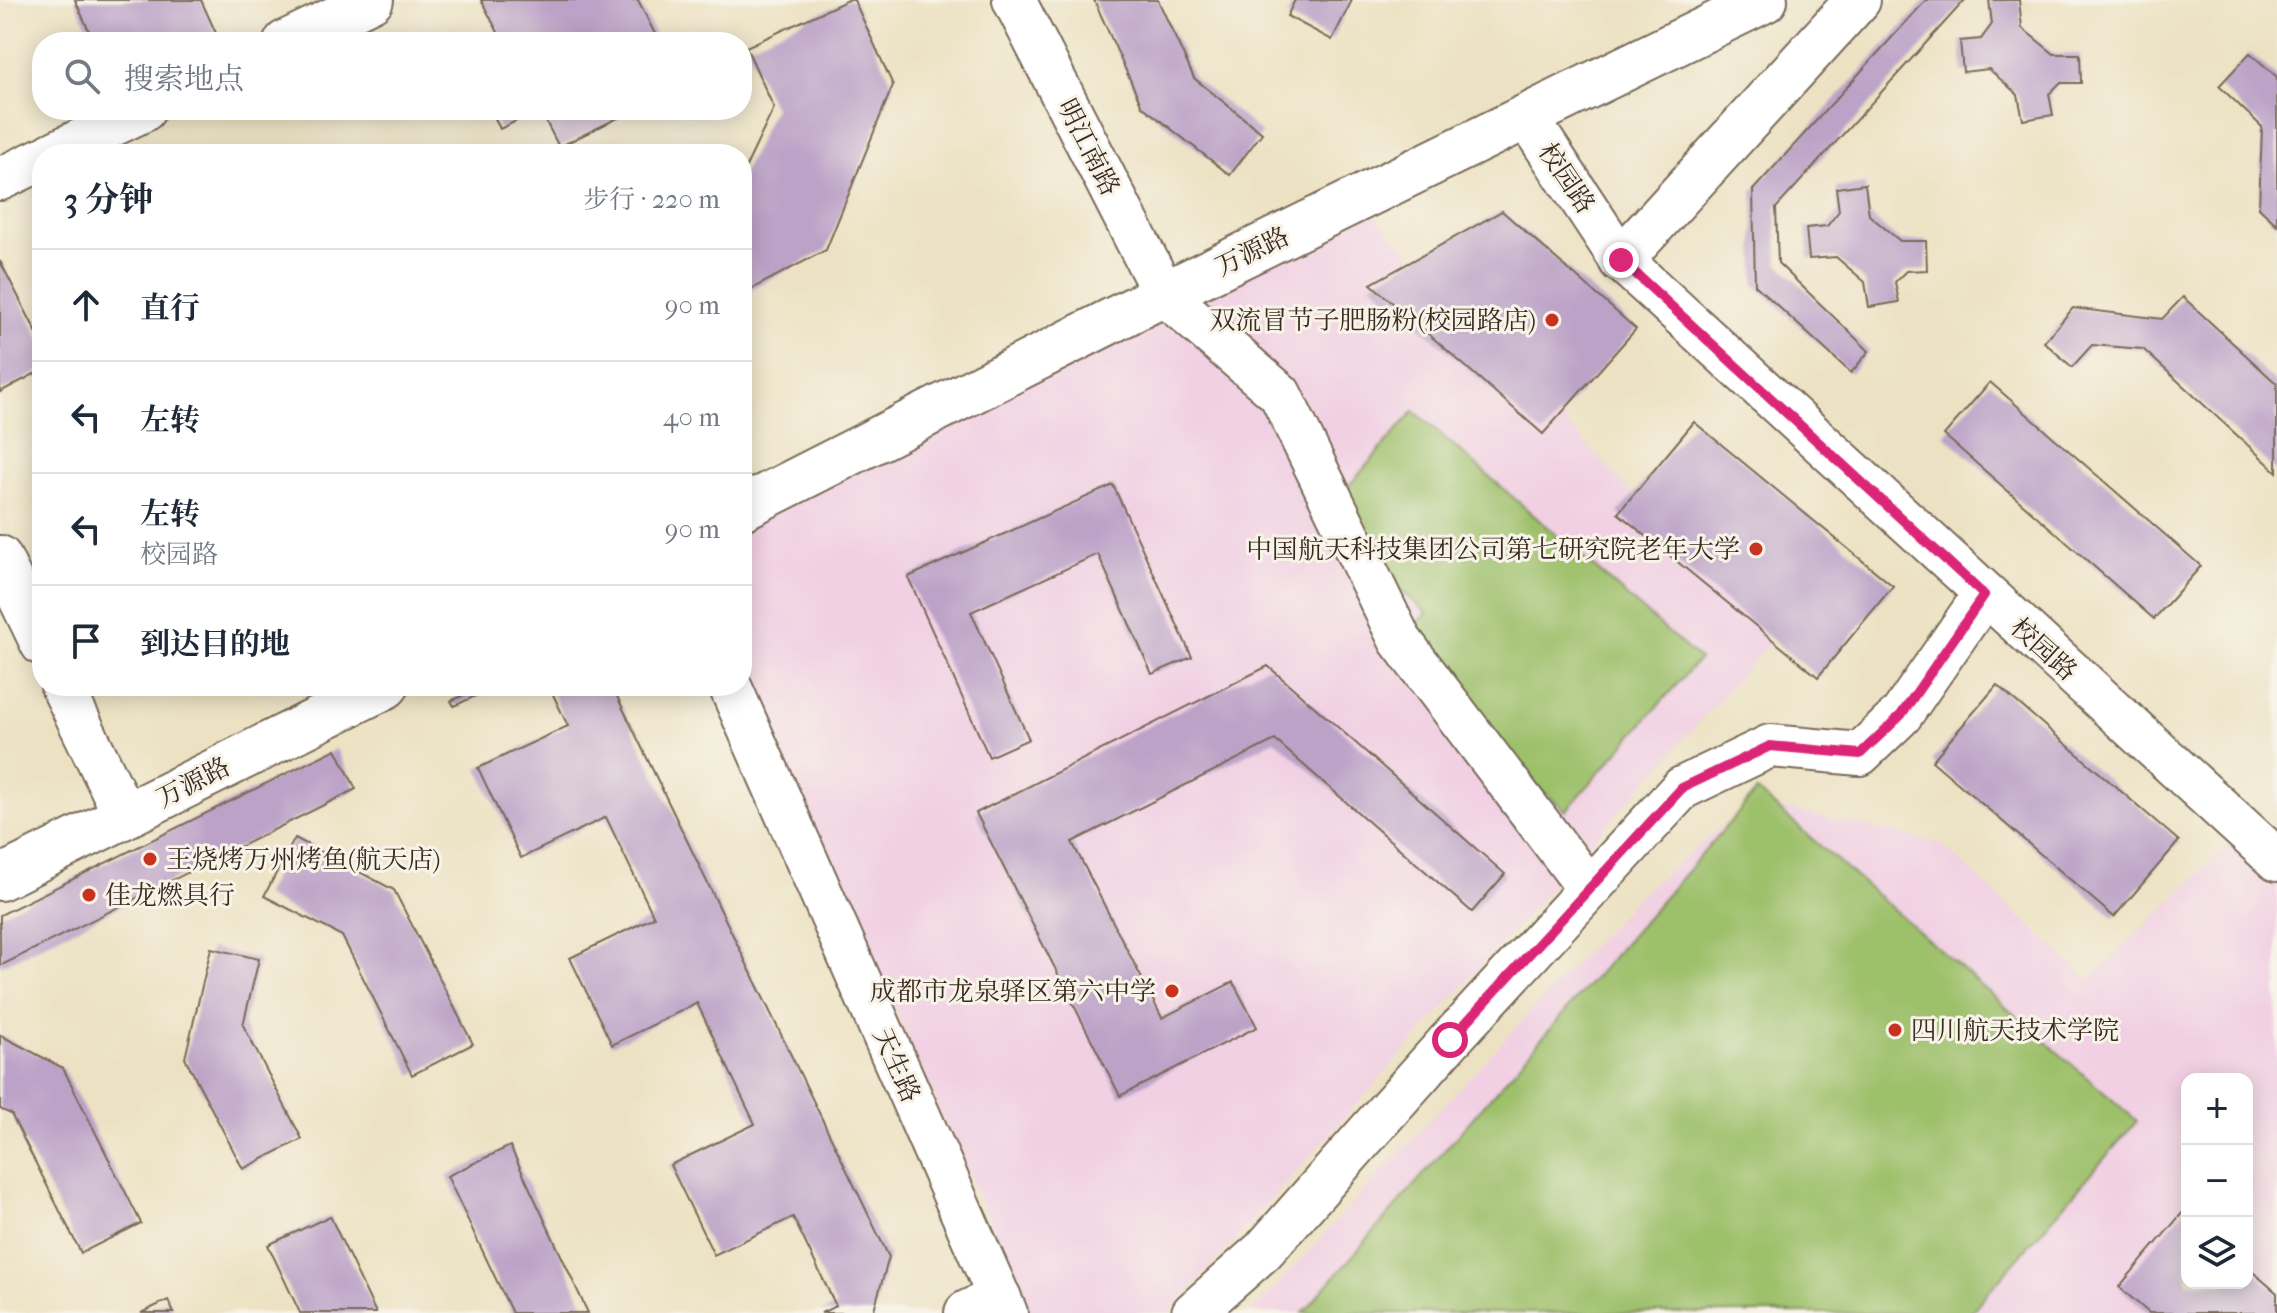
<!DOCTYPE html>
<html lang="zh">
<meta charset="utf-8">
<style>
:root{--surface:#fff;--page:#f2f2f3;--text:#1f2937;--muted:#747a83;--line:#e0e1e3}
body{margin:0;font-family:"IM FELL French Canon","Noto Serif SC",serif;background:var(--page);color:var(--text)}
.controls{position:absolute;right:24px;bottom:24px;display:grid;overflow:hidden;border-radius:16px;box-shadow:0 4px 20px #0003}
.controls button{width:72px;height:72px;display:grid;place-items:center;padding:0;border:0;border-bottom:2px solid var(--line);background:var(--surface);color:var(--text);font:40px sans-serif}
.stop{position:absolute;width:24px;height:24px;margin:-18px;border:6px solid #db2777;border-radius:50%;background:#fff}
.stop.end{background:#db2777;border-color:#fff;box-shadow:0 2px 8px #0008}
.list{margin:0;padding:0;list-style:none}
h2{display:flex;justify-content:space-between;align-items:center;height:104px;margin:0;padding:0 32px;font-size:34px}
h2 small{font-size:26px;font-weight:400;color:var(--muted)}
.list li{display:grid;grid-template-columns:52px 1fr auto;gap:24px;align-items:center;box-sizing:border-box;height:112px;padding:0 32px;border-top:2px solid var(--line)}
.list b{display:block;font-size:30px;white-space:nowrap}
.list p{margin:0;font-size:26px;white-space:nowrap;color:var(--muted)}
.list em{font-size:26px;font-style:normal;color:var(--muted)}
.icon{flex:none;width:44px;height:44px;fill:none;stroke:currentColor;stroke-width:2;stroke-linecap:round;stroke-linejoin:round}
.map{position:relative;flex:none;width:2277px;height:1313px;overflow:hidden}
.search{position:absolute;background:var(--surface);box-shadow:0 4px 20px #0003;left:32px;top:32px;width:720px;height:88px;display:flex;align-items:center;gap:20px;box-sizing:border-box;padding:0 28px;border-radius:32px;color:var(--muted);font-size:30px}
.panel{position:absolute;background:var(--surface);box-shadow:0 4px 20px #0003;left:32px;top:144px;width:720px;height:552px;border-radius:32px}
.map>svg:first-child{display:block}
</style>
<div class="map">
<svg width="2277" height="1313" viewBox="0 0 2277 1313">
<rect width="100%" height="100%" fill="#f7f3e8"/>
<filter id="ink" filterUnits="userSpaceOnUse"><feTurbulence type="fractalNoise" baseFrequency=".0125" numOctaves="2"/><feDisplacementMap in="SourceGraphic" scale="16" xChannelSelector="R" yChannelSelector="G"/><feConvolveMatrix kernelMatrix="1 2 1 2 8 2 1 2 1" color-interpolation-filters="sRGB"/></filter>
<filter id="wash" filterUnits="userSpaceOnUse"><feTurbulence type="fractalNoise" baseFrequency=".006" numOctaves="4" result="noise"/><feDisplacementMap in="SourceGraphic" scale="32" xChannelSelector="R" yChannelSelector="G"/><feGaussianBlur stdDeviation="1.8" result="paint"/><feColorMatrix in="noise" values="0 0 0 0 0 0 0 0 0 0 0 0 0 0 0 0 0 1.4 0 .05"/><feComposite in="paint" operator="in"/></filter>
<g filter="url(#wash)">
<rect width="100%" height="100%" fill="#ece2c3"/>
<g fill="#f1d0e3" fill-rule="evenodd">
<polygon points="1372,213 1770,643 1170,1313 1030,1313 742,668 742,510"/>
<path d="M 1751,802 L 1940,843 L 2089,980 L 2232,842 L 2277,886 L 2277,1313 L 1251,1313 L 1636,898 ZM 2187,1079 L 2247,1079 L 2247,1283 L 2187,1283 Z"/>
</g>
<g fill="#9dc06a" stroke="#6c7544" stroke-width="2">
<polygon points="1414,411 1699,659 1566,811 1389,656 1427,613 1320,519"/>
<polygon points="1757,791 2137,1121 1970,1313 1303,1313"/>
</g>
<g id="blocks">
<g fill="#bca2c7">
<polygon points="75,0 201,0 220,42 94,42"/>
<polygon points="481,0 638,0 659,42 489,42 500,36"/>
<polygon points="848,0 854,0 893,85 826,250 742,294 742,175 774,108 746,47"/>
<polygon points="1094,0 1158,0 1194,78 1262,133 1230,175 1142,106"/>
<polygon points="1295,0 1352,0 1332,40 1287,16"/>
<polygon points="1926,0 1965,0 1776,208 1778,263 1869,351 1851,373 1755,285 1753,190"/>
<polygon points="1989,0 2019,0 2022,28 2054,54 2080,54 2081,83 2060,83 2049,94 2053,115 2023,120 2018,95 1989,69 1963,72 1960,41 1981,39 1992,24"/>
<polygon points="2250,53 2277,77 2277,225 2259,208 2262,127 2219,86"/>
<polygon points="491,110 539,110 500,129"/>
<polygon points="540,110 622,110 624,115 559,147"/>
<polygon points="1865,184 1869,215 1900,241 1926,241 1927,270 1906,271 1895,282 1899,302 1869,307 1865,282 1836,257 1809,259 1806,228 1827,226 1839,211 1836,188"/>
<polygon points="1502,211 1636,329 1543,434 1371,284"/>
<polygon points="0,261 42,343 42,370 0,392"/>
<polygon points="2183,297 2277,384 2277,472 2143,349 2092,345 2072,367 2044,342 2073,308 2162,319"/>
<polygon points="1990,382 2201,566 2154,619 1944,435"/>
<polygon points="1694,422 1893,586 1818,677 1618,513"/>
<polygon points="1113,485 1192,657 1152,674 1098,554 971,612 1029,739 989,757 908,577"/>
<polygon points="1268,666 1505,874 1472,912 1275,740 1072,842 1162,1018 1233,982 1257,1027 1120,1096 976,813"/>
<polygon points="1997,685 2179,841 2114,917 1932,761"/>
<polygon points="482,686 497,686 454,706 451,701"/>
<polygon points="549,686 612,686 889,1257 873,1313 821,1313 836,1306 793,1217 714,1255 670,1165 755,1124 697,1003 612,1045 570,958 654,917 606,817 521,858 478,768 568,726"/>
<polygon points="336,749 356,789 0,966 0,915"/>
<polygon points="295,838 394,890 473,1044 412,1075 342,936 264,896"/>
<polygon points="211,948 259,959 243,1025 302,1139 243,1169 185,1058"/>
<polygon points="0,1035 63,1068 141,1223 81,1253 11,1114 0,1109"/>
<polygon points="510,1146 588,1313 512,1313 447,1176"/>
<polygon points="2183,1212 2187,1215 2187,1283 2247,1283 2247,1267 2277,1293 2277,1313 2149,1313 2119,1287"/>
<polygon points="330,1216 376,1313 300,1313 268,1245"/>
<polygon points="168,1300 174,1313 141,1313"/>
</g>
</g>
</g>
<g filter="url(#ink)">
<use href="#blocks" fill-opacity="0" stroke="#796a58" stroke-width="2"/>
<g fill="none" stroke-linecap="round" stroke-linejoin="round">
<defs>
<g id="minor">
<polyline points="1014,0 1164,294 1280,394 1400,640 1589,889"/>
<polyline points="285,42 372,0"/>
<polyline points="1526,116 1621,260 2277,860"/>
<polyline points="52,154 144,110"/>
<polyline points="0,179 42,159"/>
<polyline points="0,557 42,644"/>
<polyline points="62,686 125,816"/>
<polyline points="730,686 1006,1313"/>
<polyline points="1193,1313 1263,1251 1450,1040 1682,788 1770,746 1860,754 1901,715 1984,595"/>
</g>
<g id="tertiary">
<polyline points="1621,260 1858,0"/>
<polyline points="742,508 1164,294 1765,0"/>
<polyline points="0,878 386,686"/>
<polyline points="967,1313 999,1298"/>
</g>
</defs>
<use href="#minor" stroke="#796a58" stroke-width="46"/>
<use href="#tertiary" stroke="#796a58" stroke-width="48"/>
<use href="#minor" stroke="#fff" stroke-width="42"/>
<use href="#tertiary" stroke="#fff" stroke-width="44"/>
</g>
</g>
<g fill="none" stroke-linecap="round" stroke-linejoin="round" filter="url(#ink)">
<polyline stroke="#db2777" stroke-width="10" points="1450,1040 1682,788 1770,746 1860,754 1901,715 1984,595 1621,260"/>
</g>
<g fill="#c8321e" stroke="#f7f3e8" stroke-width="3">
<circle cx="1552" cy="320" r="8"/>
<circle cx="1756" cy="549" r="8"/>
<circle cx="150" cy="859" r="8"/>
<circle cx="89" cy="895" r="8"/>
<circle cx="1172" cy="991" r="8"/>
<circle cx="1895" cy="1030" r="8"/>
</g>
<g text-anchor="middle" stroke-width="6" stroke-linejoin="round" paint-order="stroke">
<g font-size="26" fill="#3b2a1e" stroke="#f7f3e8">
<text transform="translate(1089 147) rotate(63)" y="9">明江南路</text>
<text transform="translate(1567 178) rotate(56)" y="9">校园路</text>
<text transform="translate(1252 251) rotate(-26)" y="9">万源路</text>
<text transform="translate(2044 649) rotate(42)" y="9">校园路</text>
<text transform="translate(193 782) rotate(-27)" y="9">万源路</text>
<text transform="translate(897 1065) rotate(66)" y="9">天生路</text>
</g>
<g font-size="26" fill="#3b2a1e" stroke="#f7f3e8" text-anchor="end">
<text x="1536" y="329">双流冒节子肥肠粉(校园路店)</text>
<text x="1740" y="558">中国航天科技集团公司第七研究院老年大学</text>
<text x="166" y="868" text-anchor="start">王烧烤万州烤鱼(航天店)</text>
<text x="105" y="904" text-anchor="start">佳龙燃具行</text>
<text x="1156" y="1000">成都市龙泉驿区第六中学</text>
<text x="1911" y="1039" text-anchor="start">四川航天技术学院</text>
</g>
</g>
</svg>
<div class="controls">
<button>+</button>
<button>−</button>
<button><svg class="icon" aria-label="layers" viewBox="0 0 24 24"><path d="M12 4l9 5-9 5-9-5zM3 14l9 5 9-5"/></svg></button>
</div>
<div class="stop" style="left:1450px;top:1040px"></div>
<div class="stop end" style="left:1621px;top:260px"></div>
<div class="search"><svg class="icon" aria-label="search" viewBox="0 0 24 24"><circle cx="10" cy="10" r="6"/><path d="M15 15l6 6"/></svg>搜索地点</div>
<section class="panel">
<h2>3 分钟<small>步行 · 220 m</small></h2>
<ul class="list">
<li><svg class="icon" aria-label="ahead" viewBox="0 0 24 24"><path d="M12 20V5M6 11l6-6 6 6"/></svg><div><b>直行</b></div><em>90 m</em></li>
<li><svg class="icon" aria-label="left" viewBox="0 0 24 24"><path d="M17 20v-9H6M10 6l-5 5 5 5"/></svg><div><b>左转</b></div><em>40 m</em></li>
<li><svg class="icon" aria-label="left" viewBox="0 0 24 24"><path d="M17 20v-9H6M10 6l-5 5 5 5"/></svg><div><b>左转</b><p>校园路</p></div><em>90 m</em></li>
<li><svg class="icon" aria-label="arrive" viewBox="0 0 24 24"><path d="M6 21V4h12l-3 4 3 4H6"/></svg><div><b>到达目的地</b></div></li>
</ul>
</section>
</div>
